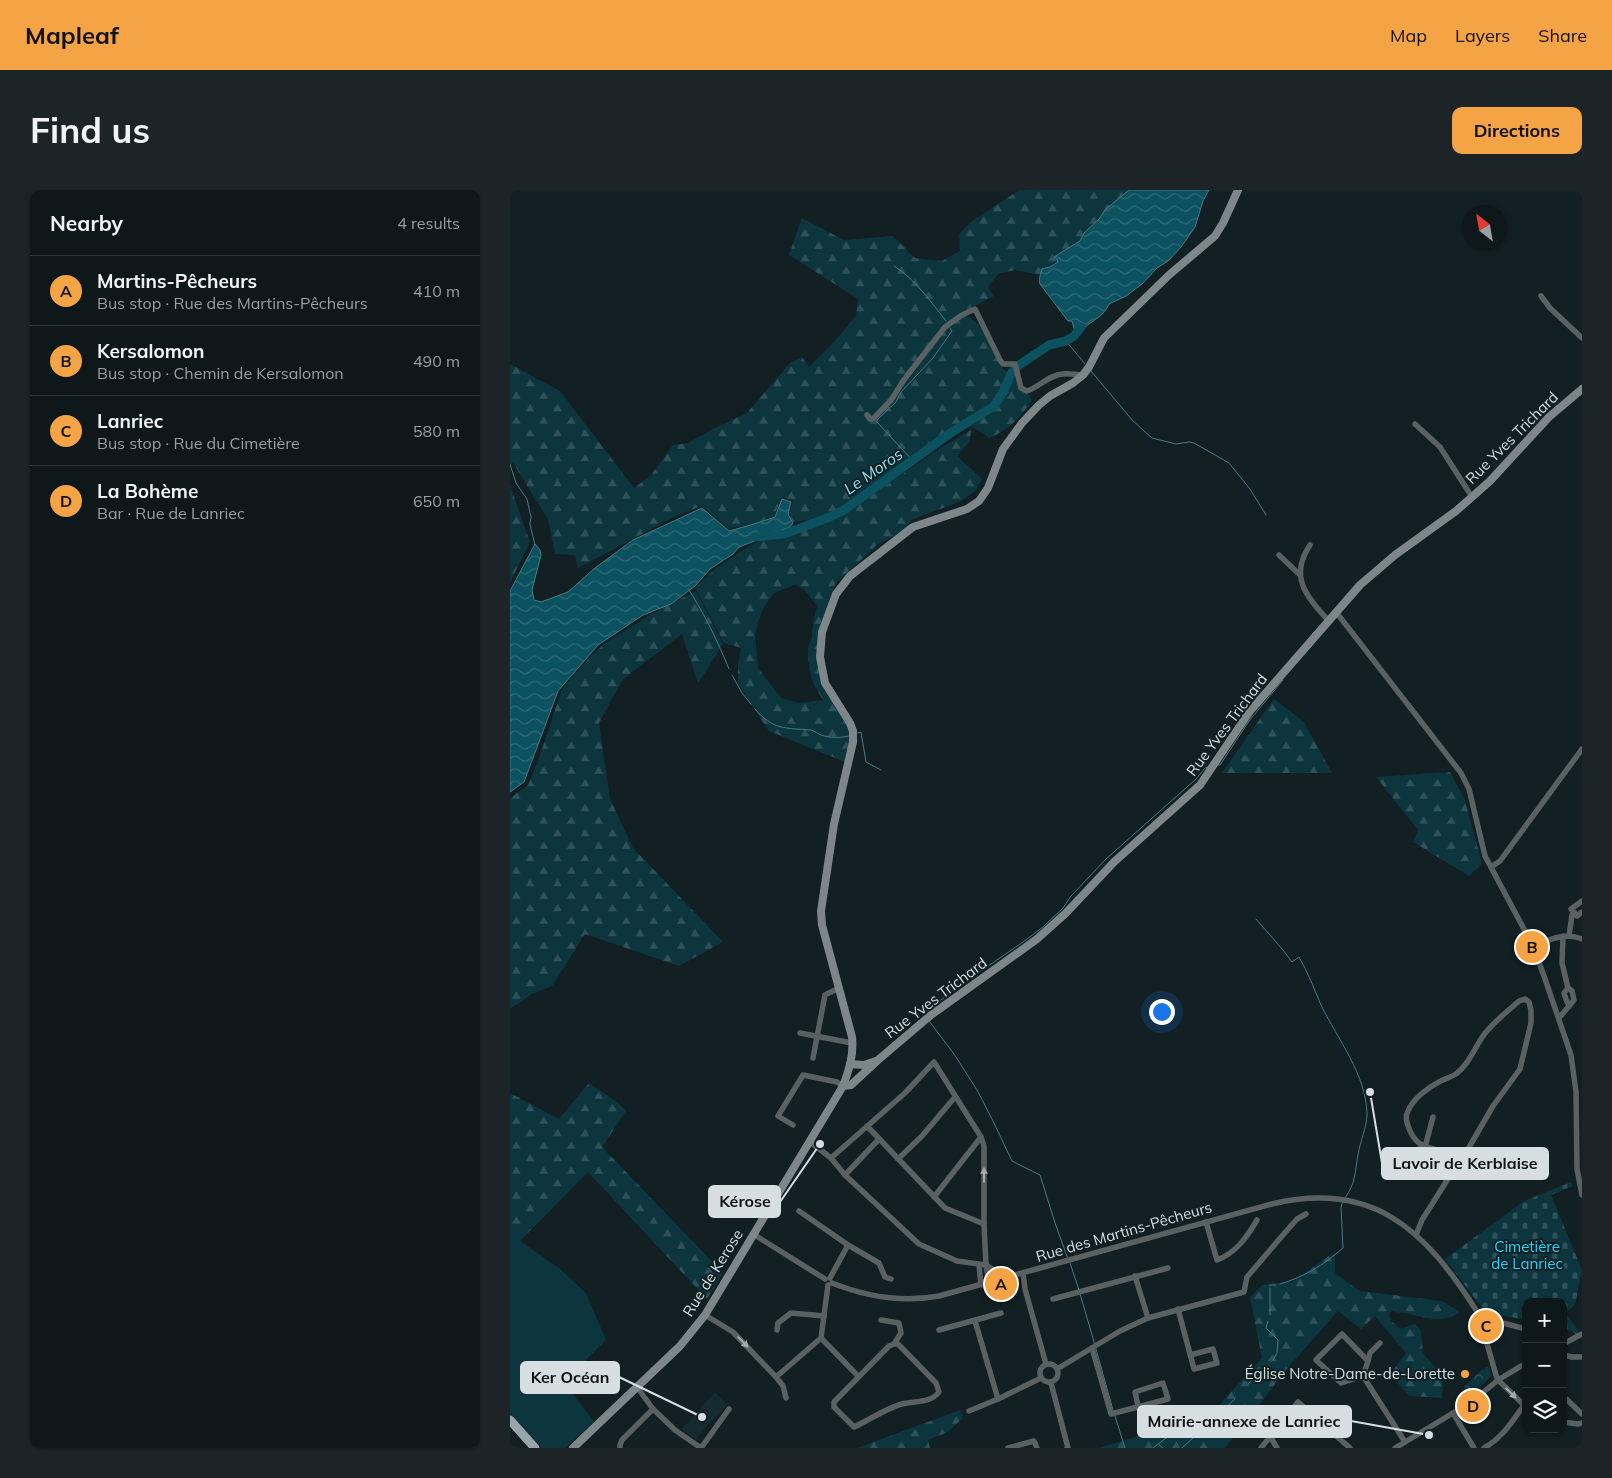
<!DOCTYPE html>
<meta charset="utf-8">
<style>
:root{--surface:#0e171a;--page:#1c2427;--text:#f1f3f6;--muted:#9b9fa2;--line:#2e3639;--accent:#f4a345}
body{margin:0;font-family:Mulish,sans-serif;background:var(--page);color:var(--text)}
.controls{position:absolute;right:15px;bottom:15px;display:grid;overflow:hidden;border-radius:10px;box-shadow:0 1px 4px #0004}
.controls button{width:45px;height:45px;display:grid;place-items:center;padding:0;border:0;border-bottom:1px solid var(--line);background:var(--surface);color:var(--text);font:25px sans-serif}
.compass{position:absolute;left:952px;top:15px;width:45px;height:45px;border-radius:50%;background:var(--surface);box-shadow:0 1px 4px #0004;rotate:329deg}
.you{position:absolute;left:651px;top:821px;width:18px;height:18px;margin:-12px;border:4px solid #fff;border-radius:50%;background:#1a73e8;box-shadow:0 0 0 8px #1a73e833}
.badge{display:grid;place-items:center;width:32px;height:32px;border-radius:50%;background:var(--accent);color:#111;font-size:16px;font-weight:700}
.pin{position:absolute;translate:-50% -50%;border:2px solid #fff;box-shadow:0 1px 5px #0006}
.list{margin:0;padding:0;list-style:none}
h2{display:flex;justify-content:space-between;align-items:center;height:65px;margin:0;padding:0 20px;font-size:21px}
h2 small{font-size:16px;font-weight:400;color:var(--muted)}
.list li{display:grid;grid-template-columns:32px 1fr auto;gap:15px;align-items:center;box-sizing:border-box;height:70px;padding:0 20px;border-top:1px solid var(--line)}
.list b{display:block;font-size:19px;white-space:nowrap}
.list p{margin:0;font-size:16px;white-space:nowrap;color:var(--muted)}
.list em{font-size:16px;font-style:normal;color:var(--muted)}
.icon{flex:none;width:28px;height:28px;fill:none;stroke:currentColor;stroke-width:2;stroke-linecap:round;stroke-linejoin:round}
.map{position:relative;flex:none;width:1072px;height:1258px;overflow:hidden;border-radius:10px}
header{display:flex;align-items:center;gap:30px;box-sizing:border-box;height:70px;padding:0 25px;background:var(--accent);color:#111}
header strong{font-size:24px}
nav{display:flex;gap:28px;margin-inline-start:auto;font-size:18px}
.intro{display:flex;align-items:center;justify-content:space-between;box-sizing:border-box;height:120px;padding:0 30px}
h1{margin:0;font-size:35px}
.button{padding:12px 22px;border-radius:10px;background:var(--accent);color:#111;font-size:18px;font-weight:700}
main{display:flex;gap:30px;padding:0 30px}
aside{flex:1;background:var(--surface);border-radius:10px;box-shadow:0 1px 4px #0004}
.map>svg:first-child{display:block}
</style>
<header>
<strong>Mapleaf</strong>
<nav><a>Map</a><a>Layers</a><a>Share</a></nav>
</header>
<div class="intro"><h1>Find us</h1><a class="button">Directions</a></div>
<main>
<aside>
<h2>Nearby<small>4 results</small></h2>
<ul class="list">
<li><span class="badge">A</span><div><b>Martins-Pêcheurs</b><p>Bus stop · Rue des Martins-Pêcheurs</p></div><em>410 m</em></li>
<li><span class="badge">B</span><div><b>Kersalomon</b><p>Bus stop · Chemin de Kersalomon</p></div><em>490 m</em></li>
<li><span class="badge">C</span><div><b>Lanriec</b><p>Bus stop · Rue du Cimetière</p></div><em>580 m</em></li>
<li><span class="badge">D</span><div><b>La Bohème</b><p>Bar · Rue de Lanriec</p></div><em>650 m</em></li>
</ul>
</aside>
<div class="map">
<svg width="1072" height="1258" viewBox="0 0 1072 1258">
<defs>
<pattern id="forest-firs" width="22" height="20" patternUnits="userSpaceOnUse" patternTransform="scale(1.25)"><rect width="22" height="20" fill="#0c353e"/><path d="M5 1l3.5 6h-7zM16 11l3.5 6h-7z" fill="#2f525a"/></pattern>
<pattern id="cemetery-stones" width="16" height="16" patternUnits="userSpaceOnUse" patternTransform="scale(1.25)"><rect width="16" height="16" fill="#0c353e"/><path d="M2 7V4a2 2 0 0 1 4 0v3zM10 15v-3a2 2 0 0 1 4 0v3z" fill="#2f525a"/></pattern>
<pattern id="park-crowns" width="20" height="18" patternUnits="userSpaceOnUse" patternTransform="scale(1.25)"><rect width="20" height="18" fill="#0c353e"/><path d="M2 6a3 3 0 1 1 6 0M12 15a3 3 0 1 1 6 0" fill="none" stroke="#2f525a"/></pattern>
<pattern id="water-waves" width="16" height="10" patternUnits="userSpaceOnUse" patternTransform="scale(1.25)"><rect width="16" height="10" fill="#0b515f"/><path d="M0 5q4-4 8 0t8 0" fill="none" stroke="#2e6a76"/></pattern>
</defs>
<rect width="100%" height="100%" fill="#121f23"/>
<polygon fill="#152b30" points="205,1202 218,1215 200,1232 186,1250 172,1239"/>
<polygon fill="#0c353e" points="0,1044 49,1078 76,1103 96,1150 54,1192 84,1232 55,1258 32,1258 0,1223"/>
<g fill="url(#forest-firs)" fill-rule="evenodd">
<path d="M 509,0 L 620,0 L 572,52 L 530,85 L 505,80 L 488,84 L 478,97 L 484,106 L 447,125 C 451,126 457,125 461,128 C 483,142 480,180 507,187 L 522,210 C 512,227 496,241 479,248 C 472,241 462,238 454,232 L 408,270 L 373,288 L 353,306 L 321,327 L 283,332 L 279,324 L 283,311 L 272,307 L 264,326 L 241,335 L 219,339 L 192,316 L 168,325 L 68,378 L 65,365 L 45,364 L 38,329 L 3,273 L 0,274 L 0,174 L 50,201 L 124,298 L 141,285 L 163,255 L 178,253 L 201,240 L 237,223 L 280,173 L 292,167 L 299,177 L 322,154 L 346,126 L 348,109 L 279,65 L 292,28 L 334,50 L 383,46 L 405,68 L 432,71 L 450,61 L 449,44 L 462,31 Z"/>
<path d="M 461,240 L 460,251 L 447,266 L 472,289 L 466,300 L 452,311 L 401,330 L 393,341 L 368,354 L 325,394 L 310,435 L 307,455 L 307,471 L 310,483 L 343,541 L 335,572 L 259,541 L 248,525 L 228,493 L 228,473 L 231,458 L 214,453 L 185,398 L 205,379 L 239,356 L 260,347 L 291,337 L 325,330 L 432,257 ZM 285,395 L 293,398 L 307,416 L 302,439 L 302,447 L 298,457 L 298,467 L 300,483 L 304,495 L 313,510 L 289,513 L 271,508 L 248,478 L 245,445 L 248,432 L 254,417 L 264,403 Z"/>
<polygon points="0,295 20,352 0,393"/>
<polygon points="186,401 213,454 188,493 172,444 113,489 89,533 100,609 123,658 213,752 169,776 75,744 42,796 22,804 0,819 0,608 18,595 28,571 52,499 79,468 94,454 143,423"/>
<polygon points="764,509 794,532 822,583 712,583"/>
<polygon points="940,582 955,610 972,674 959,686 903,652 908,640 866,587"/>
<polygon points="79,893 107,912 116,921 92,957 213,1083 197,1109 78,982 9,1052 0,1044 0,903 49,929"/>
<path d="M 825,1062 L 825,1083 L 850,1101 L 932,1111 L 950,1122 C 936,1133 916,1129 900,1124 C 894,1122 888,1124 881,1120 L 879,1125 L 881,1131 L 890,1139 L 905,1134 L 911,1141 L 913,1163 L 933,1187 L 932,1208 L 899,1206 L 880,1184 L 896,1163 L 865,1126 L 851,1139 L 828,1121 L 781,1174 L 715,1258 L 589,1258 L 701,1224 L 752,1168 L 740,1107 L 752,1095 L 782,1091 Z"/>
<polygon points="450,1220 453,1228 438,1242 418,1250 420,1258 347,1258"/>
</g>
<polygon fill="url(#cemetery-stones)" points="1061,992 1063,996 1041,1005 1072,1080 1065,1115 1058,1121 1057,1125 1070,1142 1067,1145 1061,1141 1053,1139 1053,1112 1016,1112 1016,1130 985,1124 972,1118 935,1069 1014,1011"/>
<polygon fill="url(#park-crowns)" points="976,1177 979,1178 981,1186 961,1206 954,1197 972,1179 974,1180"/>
<g fill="url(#water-waves)" stroke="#487b86">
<path d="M 619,0 L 699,0 L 693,11 L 685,37 L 671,57 L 658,71 L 647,78 L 632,94 L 616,106 L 599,114 C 594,126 583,130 574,138 C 571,141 569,144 565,147 L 563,144 L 565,142 L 562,131 L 558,131 L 530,94 C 528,89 531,84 532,79 L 540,77 L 548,72 L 547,69 L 544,67 L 570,51 L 574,43 L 589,29 L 595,20 Z"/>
<polygon points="272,309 281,312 278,324 283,333 280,337 229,357 223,364 200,379 185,396 161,414 133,425 88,455 48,501 14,592 0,602 0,401 25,354 30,360 31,365 22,400 24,410 31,412 58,402 85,378 123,350 192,318 219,341 241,335 265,327"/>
</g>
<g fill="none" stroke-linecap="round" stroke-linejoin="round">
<g stroke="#487b86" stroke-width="1">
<path d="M 384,76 C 405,89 421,112 436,131"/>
<polyline points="556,151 575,174"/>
<polyline points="581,181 623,231 642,248 666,254 679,252 684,253 719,273 740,299 756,325"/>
<polyline points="403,271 367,232 367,230 386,212 391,202 423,168 442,141 440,138"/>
<polyline points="0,274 6,293 17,309 21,327 20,334 25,355"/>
<path d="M 179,400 C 195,425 208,452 219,479"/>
<polyline points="222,485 232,503 241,514"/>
<path d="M 245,519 C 263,540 275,538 301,540 C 305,541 308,544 311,545 C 319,548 331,548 339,546"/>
<polyline points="348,543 351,542 356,572 371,580"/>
<polyline points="707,575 710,575 739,531 773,490"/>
<path d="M 746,729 L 773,760 L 782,772 L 789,767 C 798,782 804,799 811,815 C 828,850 856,884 857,924 C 857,938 850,951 848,965 C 845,981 846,993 835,1008"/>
<polyline points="415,826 414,823 449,796 513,752 533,737 553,718 561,706 596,669 686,589 695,578 698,577"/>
<polyline points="419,831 444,864 467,900 482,929 502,971 530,985 545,1033 558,1069"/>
<polyline points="560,1073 569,1100"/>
<path d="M 770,1094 C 796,1086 812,1076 833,1058 L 831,1017 L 833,1011"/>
<polyline points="570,1104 585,1155"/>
<polyline points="760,1125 760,1098"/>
<polyline points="758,1131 756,1138 768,1150 767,1163 763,1170"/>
<polyline points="586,1159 603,1220"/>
<polyline points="738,1194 758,1176"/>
<polyline points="605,1226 615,1258"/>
<polyline points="649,1255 653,1258"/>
<polyline points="643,1258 660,1245"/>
<polyline points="672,1258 725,1209"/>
</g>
<polyline stroke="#0b515f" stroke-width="9" points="247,347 274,344 320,327 334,320 439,244 484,216 493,202 502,182 509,175 539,155 556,151 564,146 571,137"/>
<g stroke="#5a6162" stroke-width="5.5">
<polyline points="1031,106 1040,118 1072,148"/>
<path d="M 357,225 L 360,229 L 364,228 L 382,209 L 393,191 L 435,137 L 452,125 L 465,119 L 490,170 L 493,174 L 505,174 L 511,198 L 517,201 C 529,197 539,185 553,184 C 559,183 566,185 573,185"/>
<polyline points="905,234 930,257 962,307"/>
<path d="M 800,355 C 779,386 796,407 818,430"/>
<polyline points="769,365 790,385"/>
<polyline points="826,422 951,583 959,599 975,666 1023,756 1034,786 1061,865 1066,902 1067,979 1072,1005"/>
<polyline points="981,677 990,671 1072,559"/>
<polyline points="1072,711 1061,719 1067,726 1072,722"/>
<polyline points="1059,746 1062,725 1064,722"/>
<path d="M 1023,756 C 1038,750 1055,742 1072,749"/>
<polyline points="1058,798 1054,803 1057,812 1060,815"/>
<polyline points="1049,828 1064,810 1062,801 1058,798 1052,773 1053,746"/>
<polyline points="290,843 342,853"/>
<polyline points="303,868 315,805 329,798"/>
<polyline points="283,935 268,926 293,885 327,892 333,896"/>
<polyline points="357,936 435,1018 474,1034"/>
<polyline points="299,951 321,968 335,985 409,1054 447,1071 476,1075 497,1088"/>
<polyline points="915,957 923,927"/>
<polyline points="321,968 395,903 424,872 471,947 474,956 474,1034 476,1075 479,1093"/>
<polyline points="388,969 412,946 445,907"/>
<polyline points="901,974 912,955"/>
<polyline points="335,985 369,949"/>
<polyline points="424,1007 471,947"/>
<polyline points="289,1021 338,1055"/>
<path d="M 696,1032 L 707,1070 C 726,1063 737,1047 747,1030"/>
<polyline points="243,1044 315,1089"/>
<path d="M 906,1045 L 912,1030 L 941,984 L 944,971 L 954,966 L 983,916 L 1010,879 L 1021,833 L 1021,820 L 1019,812 L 1015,809 L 1009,811 C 997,822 982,833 973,846 C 964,859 959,874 946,884 C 941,887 934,889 929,892 C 917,898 903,909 898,921 C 894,928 898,936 901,943 C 913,966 933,953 944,971"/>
<polyline points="469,1075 471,1095"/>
<polyline points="513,1083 515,1099 536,1174"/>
<polyline points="625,1086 638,1128"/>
<polyline points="320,1088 338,1055 369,1073 375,1087 381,1089"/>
<path d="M 322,1093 C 357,1107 391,1113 429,1106 L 762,1014 C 863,990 915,1040 966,1120 L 969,1126 L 986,1185 L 988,1190 L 1016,1217"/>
<polyline points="543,1109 658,1078"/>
<polyline points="668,1119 684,1179 707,1173 703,1159 680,1165"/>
<polyline points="195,1125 223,1142 266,1187 273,1196 276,1208"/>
<polyline points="371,1130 389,1133 391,1143 384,1154"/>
<polyline points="465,1131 488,1209"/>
<polyline points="970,1131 978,1129 1016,1139"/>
<polyline points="267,1140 268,1133 281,1123 314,1126"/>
<polyline points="429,1140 491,1123"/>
<polygon points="832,1144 858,1171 853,1186 831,1193 806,1170"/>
<polyline points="311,1148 348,1186"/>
<path d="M 384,1154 L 388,1154 L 426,1193 L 429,1202 C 421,1213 405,1211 392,1214 C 377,1218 359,1230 344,1237 L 324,1217 L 324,1212 L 379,1156 Z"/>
<polyline points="1053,1154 1072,1144"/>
<polyline points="582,1158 601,1224 658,1209 653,1193 625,1202 628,1216"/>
<polyline points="1053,1165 1062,1167 1072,1167"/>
<polyline points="858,1171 860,1163 870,1153"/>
<circle cx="539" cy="1183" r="9"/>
<polyline points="547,1179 610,1141 638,1128 734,1102 737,1087 772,1046 787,1029 796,1024"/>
<polyline points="853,1186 895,1252"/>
<polyline points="266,1187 311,1148 318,1095"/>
<polyline points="541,1193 558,1258 557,1258"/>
<polyline points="127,1197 143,1219 165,1240 191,1258"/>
<polyline points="1053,1206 1072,1224"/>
<polyline points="459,1221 488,1209 531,1188"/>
<polyline points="943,1223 964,1258"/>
<polyline points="1053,1232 1068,1234 1072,1233"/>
<polyline points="760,1246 767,1258"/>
<polyline points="110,1258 110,1255 112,1250 143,1219"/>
<polyline points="191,1258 219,1219"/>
<polyline points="498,1258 524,1251 527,1258"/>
<polyline points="751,1258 788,1212 840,1258"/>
<polyline points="885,1258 963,1211 988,1190 1016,1173"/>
<path d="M 974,1258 C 992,1248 1002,1232 1014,1215"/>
</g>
<g stroke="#7d878a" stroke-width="8">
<polyline points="340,874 354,875 366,871"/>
<polyline points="333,896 341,895 368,870 421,825 527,749 556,723 604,672 690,595 740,521 850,395 885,365 946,321 962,307 980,291 1039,227 1072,199"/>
<path d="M 63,1258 L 170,1156 L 195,1125 L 333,896 C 339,880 344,865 342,847 L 312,735 L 311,721 L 324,634 L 343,552 L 343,541 L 340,533 L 315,493 L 310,467 L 312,442 L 326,404 L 340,386 L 403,337 L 457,319 L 469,311 L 478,298 L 493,259 L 512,233 L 529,215 L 540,206 L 563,193 L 573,185 L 579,177 L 594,148 L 659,85 L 705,46 L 713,33 L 728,0"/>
</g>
<polyline stroke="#98a5a9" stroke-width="9" points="0,1230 25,1258"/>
</g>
<defs><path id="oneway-solid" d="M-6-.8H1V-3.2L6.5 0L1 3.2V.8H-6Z" transform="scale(1.25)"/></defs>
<g fill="#a4acae">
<use href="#oneway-solid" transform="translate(474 985) rotate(-90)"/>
<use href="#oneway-solid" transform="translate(233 1152) rotate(46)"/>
<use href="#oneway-solid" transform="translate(1001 1203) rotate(45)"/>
</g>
<circle fill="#f4a345" stroke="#121f23" stroke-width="2" cx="955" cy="1184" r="5"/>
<g text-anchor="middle" stroke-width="4" stroke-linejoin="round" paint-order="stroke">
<g font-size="15" fill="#d6dee1" stroke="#121f23">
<text transform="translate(1002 248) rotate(-45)" y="5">Rue Yves Trichard</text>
<text transform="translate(717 535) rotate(-53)" y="5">Rue Yves Trichard</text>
<text transform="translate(426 808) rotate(-37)" y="5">Rue Yves Trichard</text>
<text transform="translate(614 1042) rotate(-16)" y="5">Rue des Martins-Pêcheurs</text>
<text transform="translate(203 1083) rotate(-58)" y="5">Rue de Kerose</text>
</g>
<g font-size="15" fill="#19d8fd" stroke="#121f23">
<text x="1017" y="1062">Cimetière<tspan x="1017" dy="17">de Lanriec</tspan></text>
</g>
<g font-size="15" fill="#d6dee1" stroke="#121f23" text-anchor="end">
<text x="945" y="1189">Église Notre-Dame-de-Lorette</text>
</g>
<g font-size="16" font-style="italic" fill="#8ee0f6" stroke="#121f23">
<text transform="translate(363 281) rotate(-35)" y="6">Le Moros</text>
</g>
</g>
<path fill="none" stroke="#d6dee1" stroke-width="2" d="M860 902L872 973M310 954L270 1012M192 1227L109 1187M919 1245L841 1231"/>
<g fill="#d6dee1" stroke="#121f23" stroke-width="2">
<circle cx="860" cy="902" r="5"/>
<circle cx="310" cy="954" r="5"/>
<circle cx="192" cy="1227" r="5"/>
<circle cx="919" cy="1245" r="5"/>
</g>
<g fill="#d6dee1" stroke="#d6dee1" stroke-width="2">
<rect x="872" y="958" width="166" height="31" rx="5"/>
<rect x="199" y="996" width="71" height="31" rx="5"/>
<rect x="11" y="1172" width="98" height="31" rx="5"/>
<rect x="628" y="1216" width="213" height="31" rx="5"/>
</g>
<g font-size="16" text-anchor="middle" font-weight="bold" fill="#111">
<text x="955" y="979">Lavoir de Kerblaise</text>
<text x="235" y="1017">Kérose</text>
<text x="60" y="1193">Ker Océan</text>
<text x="734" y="1237">Mairie-annexe de Lanriec</text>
</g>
</svg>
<div class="controls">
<button>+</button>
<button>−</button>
<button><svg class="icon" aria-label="layers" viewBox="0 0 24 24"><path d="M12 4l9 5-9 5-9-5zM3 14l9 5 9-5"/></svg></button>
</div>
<svg class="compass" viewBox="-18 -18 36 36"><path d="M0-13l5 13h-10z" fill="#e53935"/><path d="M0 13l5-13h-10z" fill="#9b9fa2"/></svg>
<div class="you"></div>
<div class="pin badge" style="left:491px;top:1094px">A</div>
<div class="pin badge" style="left:1022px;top:757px">B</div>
<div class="pin badge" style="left:976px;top:1136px">C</div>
<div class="pin badge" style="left:963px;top:1216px">D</div>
</div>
</main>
